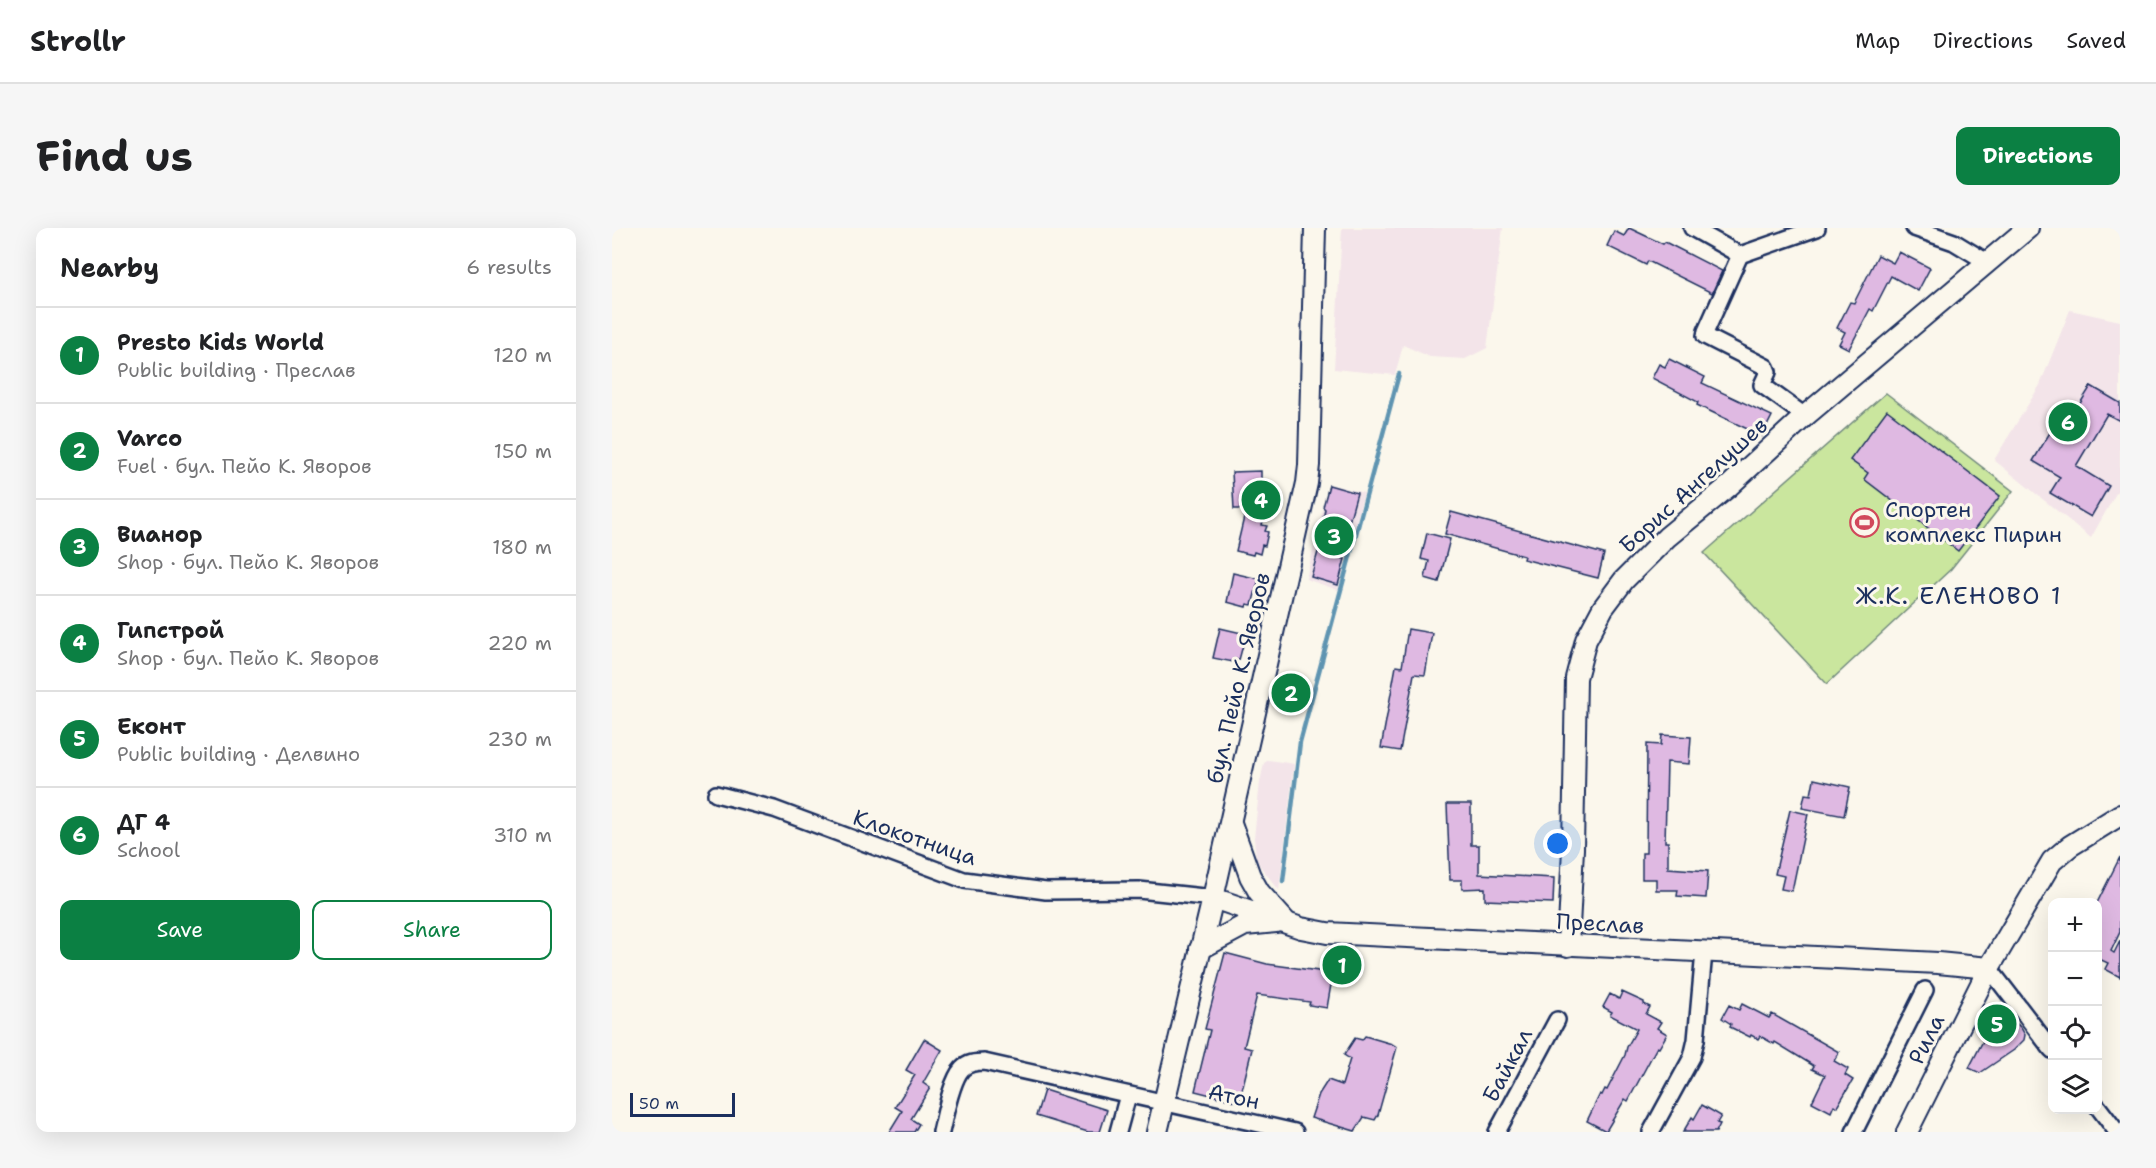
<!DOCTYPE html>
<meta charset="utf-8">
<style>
:root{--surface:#fff;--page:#f6f6f6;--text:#202124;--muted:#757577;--line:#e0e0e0;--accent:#0b8043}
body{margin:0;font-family:"Shantell Sans",sans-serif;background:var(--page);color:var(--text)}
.controls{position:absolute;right:18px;bottom:18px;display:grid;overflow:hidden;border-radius:12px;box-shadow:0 6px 24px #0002}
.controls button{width:54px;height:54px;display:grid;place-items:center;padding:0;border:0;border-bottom:2px solid var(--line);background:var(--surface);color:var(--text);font:30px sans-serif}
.scale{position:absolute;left:18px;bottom:15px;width:105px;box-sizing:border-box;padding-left:6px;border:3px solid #1b2f5e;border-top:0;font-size:16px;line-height:21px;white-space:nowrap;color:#1b2f5e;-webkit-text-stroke:4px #fbf7ec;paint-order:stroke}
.you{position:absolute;left:946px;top:616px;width:21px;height:21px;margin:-15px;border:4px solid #fff;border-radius:50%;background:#1a73e8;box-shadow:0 0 0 9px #1a73e833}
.badge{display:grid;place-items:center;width:39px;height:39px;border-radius:50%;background:var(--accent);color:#fff;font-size:20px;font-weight:700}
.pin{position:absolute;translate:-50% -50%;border:3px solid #fff;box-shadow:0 2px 6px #0006}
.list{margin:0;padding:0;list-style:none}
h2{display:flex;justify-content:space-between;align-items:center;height:78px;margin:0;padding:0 24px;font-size:26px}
h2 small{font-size:20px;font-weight:400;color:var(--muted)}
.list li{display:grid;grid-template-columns:39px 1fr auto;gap:18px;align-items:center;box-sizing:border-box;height:96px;padding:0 24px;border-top:2px solid var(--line)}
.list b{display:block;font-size:22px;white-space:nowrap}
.list p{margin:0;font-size:20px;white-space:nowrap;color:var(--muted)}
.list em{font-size:20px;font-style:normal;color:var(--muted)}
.actions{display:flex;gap:12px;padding:18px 24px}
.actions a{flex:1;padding:14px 0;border:2px solid var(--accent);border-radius:12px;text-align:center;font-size:21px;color:var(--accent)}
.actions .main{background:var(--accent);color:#fff}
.icon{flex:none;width:33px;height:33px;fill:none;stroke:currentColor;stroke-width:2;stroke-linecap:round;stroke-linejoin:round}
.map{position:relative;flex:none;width:1508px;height:904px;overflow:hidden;border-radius:12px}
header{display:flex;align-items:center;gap:36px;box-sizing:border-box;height:84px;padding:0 30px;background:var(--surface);border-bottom:2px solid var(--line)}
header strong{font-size:28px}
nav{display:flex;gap:33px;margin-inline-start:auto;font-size:21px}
.intro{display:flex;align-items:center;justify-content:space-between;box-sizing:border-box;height:144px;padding:0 36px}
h1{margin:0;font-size:42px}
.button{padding:15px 27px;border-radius:12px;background:var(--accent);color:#fff;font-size:21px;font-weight:700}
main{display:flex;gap:36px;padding:0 36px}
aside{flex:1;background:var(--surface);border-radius:12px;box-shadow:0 6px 24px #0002}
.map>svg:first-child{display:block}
</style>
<header>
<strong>Strollr</strong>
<nav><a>Map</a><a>Directions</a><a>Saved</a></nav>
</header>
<div class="intro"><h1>Find us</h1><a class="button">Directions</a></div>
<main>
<aside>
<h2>Nearby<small>6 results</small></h2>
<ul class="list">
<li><span class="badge">1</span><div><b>Presto Kids World</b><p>Public building · Преслав</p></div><em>120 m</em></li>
<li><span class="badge">2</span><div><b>Varco</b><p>Fuel · бул. Пейо К. Яворов</p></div><em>150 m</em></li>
<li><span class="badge">3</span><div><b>Вианор</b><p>Shop · бул. Пейо К. Яворов</p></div><em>180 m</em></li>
<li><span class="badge">4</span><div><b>Гипстрой</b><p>Shop · бул. Пейо К. Яворов</p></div><em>220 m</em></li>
<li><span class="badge">5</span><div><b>Еконт</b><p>Public building · Делвино</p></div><em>230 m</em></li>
<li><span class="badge">6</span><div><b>ДГ 4</b><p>School</p></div><em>310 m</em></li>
</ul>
<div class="actions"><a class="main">Save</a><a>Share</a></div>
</aside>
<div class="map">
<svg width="1508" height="904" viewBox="0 0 1508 904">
<rect width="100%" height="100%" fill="#fbf7ec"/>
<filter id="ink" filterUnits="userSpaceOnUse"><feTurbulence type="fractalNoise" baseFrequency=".0167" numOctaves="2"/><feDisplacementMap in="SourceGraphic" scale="12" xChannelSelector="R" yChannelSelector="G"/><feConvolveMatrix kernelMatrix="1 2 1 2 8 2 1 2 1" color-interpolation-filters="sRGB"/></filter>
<g filter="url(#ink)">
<g fill="#f3e4e9">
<polygon points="730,0 891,0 875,120 853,131 818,129 791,117 783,147 722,141"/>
<polygon points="1458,82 1508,93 1508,258 1479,310 1382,232 1428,157"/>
<polygon points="717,256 752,265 726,362 694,351"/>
<polygon points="657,532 682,536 667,662 648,638 644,629 642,610 648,554 652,535"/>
</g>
<polygon fill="#cae69e" stroke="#728a7e" stroke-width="1.5" points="1274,165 1401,263 1339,341 1215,456 1092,325"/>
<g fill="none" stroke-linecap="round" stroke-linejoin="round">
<polyline stroke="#5e94b1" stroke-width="4.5" points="671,653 688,514 787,146"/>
</g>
<g fill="#dfb9e2" stroke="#1b2f5e" stroke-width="1.5">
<polygon points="1017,0 1051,16 1053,14 1110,43 1100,65 1036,33 1034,37 995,18 1002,3 1012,8"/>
<polygon points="1287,24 1318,40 1306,63 1279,48 1261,83 1258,81 1237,121 1227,116 1233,104 1225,100 1238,74 1242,75 1266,27 1281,35"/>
<polygon points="1057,131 1093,149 1090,155 1160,188 1150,208 1085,177 1086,174 1040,150 1047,136 1053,139"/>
<polygon points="1479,158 1508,175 1508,193 1495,186 1464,238 1497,258 1479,289 1438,265 1448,249 1421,233 1446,191 1457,193"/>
<polygon points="1275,182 1388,268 1346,323 1252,251 1256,245 1238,232"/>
<polygon points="649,243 649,258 659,260 650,297 655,298 653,303 656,304 653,318 650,317 648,326 642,324 641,327 624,323 634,281 622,281 620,244"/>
<polygon points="717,257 745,265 734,305 720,301 717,298 710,297 713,281 711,279"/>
<polygon points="839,284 992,326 986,350 911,331 912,328 833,306"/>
<polygon points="815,305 838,311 827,354 813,350 817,333 809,331"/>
<polygon points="706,324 733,331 726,357 699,349"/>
<polygon points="621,345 647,351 640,377 635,376 634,379 615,374"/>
<polygon points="608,400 634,406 627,432 622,431 621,434 601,430"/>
<polygon points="796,401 820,405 813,447 802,446 788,523 769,520 784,438 790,439"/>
<polygon points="672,457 685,460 681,476 669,473"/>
<polygon points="1050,507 1079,509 1077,536 1055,534 1053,614 1056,614 1056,640 1096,643 1094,670 1065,668 1066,662 1044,662 1044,651 1030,651 1030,625 1034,625 1035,516 1049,517"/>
<polygon points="1202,551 1238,559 1232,588 1190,580 1193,566 1199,567"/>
<polygon points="835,576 859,576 859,617 867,617 867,646 942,650 941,675 873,672 873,660 850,661 850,652 838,652"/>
<polygon points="1178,582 1196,586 1180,663 1169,661 1172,648 1163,646"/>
<polygon points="1508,629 1508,704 1499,723 1502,725 1508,713 1508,749 1493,741 1496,735 1485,730 1485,675"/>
<polygon points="613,725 655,736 721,745 715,780 697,777 698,774 645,767 632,819 640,821 627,874 583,863 598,802 593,801"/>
<polygon points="1010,764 1032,774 1032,776 1038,779 1034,786 1049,794 1045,800 1055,806 1047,820 1045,819 1016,873 1013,871 994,903 975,893 988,866 990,867 993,861 995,862 1013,827 1015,819 1025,801 998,787 1000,784 991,779 998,766 1007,771"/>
<polygon points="1130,776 1157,790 1160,786 1227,824 1222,833 1236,841 1233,847 1241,852 1225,879 1222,877 1219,884 1200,874 1213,847 1200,841 1202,838 1163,814 1162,816 1148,808 1146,811 1139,807 1138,809 1118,799 1119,796 1110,790 1117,777 1127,782"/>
<polygon points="1389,787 1399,790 1409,800 1413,807 1412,812 1402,822 1368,845 1357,840 1384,788"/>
<polygon points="753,808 780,816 785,819 766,887 763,892 752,889 743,903 699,890 707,866 716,852 730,857 738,831 732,827 743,810 750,812"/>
<polygon points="312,811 330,822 311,855 318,860 299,891 307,896 302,904 277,904 290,883 283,879 303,847 294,842"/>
<polygon points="432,862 495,882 488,904 476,904 424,888"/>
<polygon points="1090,877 1109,888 1105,895 1108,896 1104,904 1071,904 1080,889 1082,891"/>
</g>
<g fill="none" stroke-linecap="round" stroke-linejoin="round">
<defs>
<g id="minor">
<polyline points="1080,0 1128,27 1094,103 1093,108 1154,139 1156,144 1150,157 1193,188"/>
<polyline points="1302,0 1342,14 1375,34"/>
<polyline points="1128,27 1205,0"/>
<polyline points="104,566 162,581 352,652 434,663 527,662 601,670"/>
<polyline points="1377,740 1440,822"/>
<polyline points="1486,879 1505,904"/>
<path d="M 329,904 C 333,888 339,853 350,841 C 356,835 363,834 372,834 L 683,904"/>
<polyline points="506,904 516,867"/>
<polyline points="885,904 945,792"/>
<polyline points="1039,904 1080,829 1084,812 1092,724"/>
<polyline points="1242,904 1313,762"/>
</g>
<g id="tertiary">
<polyline points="619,595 638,648 647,664 673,693"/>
<polyline points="601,670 689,700 715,705 1326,735 1377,740"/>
<polyline points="956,718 961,621 964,450 974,412 991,380 1012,352 1055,309 1117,258 1193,188 1416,0"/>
<polyline points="588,721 633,697 664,694"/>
<polyline points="545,904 601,670 695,255 697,237 703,0"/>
<polyline points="1295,904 1377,740 1440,633 1458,618 1508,587"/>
</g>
</defs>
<use href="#minor" stroke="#1b2f5e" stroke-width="20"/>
<use href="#tertiary" stroke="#1b2f5e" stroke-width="24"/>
<use href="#minor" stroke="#fbf7ec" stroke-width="15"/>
<use href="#tertiary" stroke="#fbf7ec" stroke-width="20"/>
</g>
</g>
<defs>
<symbol id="stadium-ring" viewBox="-11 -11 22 22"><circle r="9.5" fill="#fbf7ec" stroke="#d1495b" stroke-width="1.5"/><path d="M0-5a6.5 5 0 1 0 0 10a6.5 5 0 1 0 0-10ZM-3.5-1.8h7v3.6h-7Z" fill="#d1495b"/></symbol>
</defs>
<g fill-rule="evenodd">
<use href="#stadium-ring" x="1236" y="278" width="33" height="33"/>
</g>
<g text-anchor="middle" stroke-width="6" stroke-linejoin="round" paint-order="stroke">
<g font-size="22" fill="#1b2f5e" stroke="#fbf7ec">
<text transform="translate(1081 257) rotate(-42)" y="8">Борис Ангелушев</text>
<text transform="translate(626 450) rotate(-77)" y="8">бул. Пейо К. Яворов</text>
<text transform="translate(303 609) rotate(19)" y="8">Клокотница</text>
<text transform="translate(988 695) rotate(3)" y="8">Преслав</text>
<text transform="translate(1314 811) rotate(-63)" y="8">Рила</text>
<text transform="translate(895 837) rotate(-62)" y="8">Байкал</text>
<text transform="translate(622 868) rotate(12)" y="8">Атон</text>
</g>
<g font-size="22" fill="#1b2f5e" stroke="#fbf7ec" text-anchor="start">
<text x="1273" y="289">Спортен<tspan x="1273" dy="25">комплекс Пирин</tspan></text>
</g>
<g font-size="24" letter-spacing="1.5" fill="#1b2f5e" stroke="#fbf7ec">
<text x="1347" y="376">Ж.К. ЕЛЕНОВО 1</text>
</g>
</g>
</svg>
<div class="controls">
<button>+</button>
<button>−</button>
<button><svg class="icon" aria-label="locate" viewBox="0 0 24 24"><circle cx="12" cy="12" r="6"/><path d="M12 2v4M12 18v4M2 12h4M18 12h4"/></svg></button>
<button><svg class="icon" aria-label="layers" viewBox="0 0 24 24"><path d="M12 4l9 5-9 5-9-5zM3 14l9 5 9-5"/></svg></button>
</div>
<div class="scale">50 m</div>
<div class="you"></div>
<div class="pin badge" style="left:730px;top:737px">1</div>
<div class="pin badge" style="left:679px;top:465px">2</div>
<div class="pin badge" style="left:722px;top:308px">3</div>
<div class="pin badge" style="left:649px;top:272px">4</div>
<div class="pin badge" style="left:1385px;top:796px">5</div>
<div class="pin badge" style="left:1456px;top:194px">6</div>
</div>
</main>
